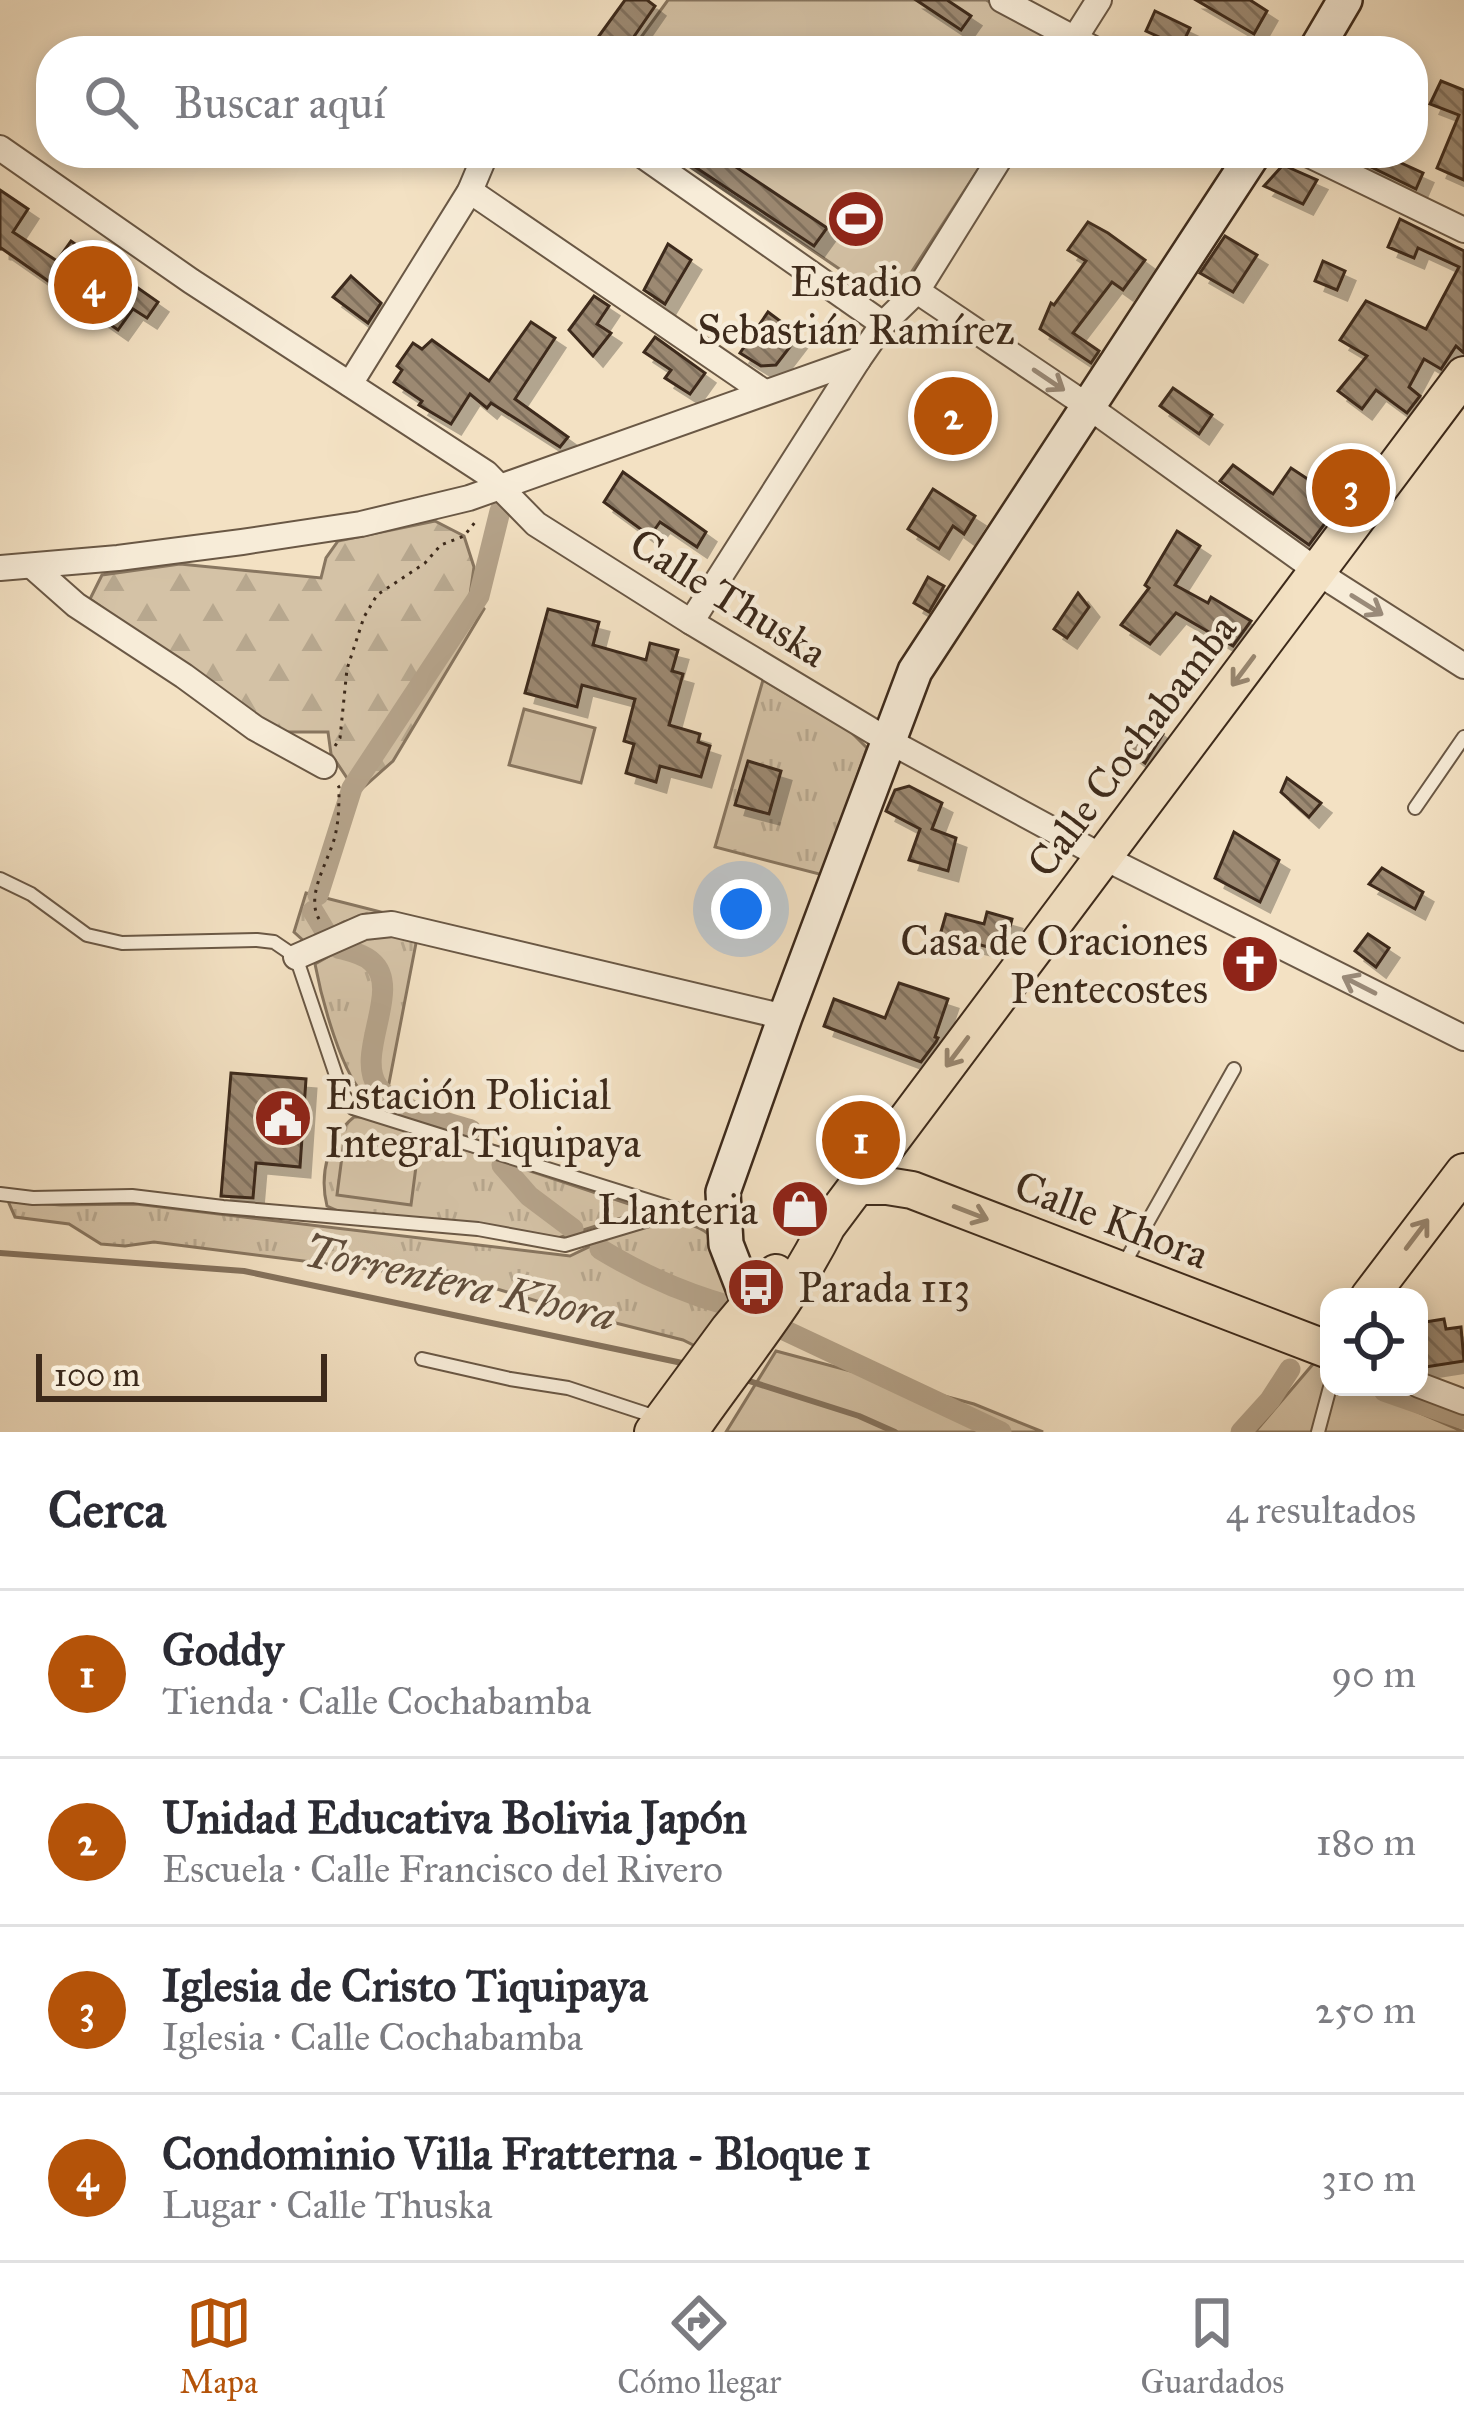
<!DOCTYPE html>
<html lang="es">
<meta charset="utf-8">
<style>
:root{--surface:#fff;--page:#f2f2f3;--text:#2b2b33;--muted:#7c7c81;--line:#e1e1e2;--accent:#b45309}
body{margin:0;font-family:"IM FELL Great Primer",serif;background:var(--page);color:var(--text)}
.controls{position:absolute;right:36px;bottom:36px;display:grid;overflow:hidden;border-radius:24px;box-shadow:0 6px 18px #0003}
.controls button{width:108px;height:108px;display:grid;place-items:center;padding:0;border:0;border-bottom:3px solid var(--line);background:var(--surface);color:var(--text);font:60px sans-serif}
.scale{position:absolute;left:36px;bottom:30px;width:291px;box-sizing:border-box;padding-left:12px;border:6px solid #3d2a1b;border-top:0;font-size:33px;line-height:42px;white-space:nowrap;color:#3d2a1b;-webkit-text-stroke:9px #f7ecd8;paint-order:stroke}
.you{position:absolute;left:741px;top:909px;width:42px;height:42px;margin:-30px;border:9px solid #fff;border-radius:50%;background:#1a73e8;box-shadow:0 0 0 18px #1a73e833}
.badge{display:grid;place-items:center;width:78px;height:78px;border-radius:50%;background:var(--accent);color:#fff;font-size:39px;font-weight:700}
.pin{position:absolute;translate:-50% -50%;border:6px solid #fff;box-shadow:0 3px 12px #0006}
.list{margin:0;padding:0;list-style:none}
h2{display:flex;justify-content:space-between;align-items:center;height:156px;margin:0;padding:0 48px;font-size:51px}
h2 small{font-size:39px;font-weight:400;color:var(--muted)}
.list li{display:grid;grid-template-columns:78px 1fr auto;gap:36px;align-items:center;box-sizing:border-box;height:168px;padding:0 48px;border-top:3px solid var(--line)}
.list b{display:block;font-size:45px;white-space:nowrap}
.list p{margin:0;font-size:39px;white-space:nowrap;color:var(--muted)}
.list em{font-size:39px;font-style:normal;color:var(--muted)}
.icon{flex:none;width:66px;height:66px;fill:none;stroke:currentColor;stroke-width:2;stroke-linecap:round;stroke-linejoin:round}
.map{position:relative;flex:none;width:1464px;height:1432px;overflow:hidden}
.search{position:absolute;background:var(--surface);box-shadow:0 6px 18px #0003;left:36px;right:36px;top:36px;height:132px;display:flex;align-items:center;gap:30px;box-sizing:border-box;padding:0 42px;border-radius:48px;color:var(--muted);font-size:45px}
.sheet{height:828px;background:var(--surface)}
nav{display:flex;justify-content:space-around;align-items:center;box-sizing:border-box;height:168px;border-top:3px solid var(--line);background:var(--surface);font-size:33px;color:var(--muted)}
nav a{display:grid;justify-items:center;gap:6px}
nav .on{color:var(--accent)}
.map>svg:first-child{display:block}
</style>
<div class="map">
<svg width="1464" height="1432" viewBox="0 0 1464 1432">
<defs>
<pattern id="grass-tufts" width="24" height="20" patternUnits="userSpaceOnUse" patternTransform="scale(3)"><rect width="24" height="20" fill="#d4c2a6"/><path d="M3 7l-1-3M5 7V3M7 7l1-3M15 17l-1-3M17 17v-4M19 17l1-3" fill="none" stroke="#b7a78e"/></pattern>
<pattern id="forest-firs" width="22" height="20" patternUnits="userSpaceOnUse" patternTransform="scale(3)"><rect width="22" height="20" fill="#d4c2a6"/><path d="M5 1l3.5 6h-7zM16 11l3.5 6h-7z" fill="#b7a78e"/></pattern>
<pattern id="building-back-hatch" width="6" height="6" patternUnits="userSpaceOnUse" patternTransform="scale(3)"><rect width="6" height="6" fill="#9c8972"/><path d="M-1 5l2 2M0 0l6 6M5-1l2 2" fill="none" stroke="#80705d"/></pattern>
<filter id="shadow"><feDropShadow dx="10" dy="10" stdDeviation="0" flood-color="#0004"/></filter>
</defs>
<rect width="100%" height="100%" fill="#f3e1c3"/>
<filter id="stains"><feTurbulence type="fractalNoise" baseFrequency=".00167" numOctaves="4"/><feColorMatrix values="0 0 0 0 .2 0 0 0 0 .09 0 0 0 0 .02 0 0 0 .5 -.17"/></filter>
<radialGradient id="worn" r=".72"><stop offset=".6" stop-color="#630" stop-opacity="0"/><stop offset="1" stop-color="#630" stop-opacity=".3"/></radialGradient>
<g fill="url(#grass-tufts)" stroke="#887660" stroke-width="3">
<polygon points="763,680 851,732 867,748 823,875 715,847"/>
<polygon points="306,893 381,912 344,922 306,943 294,932"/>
<path d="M 389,932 L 417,938 L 385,1104 C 379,1102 373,1101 367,1097 C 342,1078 321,996 315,964 L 365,936 Z"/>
<path d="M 354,1117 L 368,1117 L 647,1210 L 558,1238 L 345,1214 L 327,1206 C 319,1174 328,1138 354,1117 Z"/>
<path d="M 8,1201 L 61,1205 L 136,1204 L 570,1256 C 608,1237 684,1199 717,1243 C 727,1257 735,1287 742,1303 L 703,1350 L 683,1340 L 580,1314 L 477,1283 L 154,1242 L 125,1246 L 101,1244 L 69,1224 L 15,1217 Z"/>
</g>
<polygon fill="url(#forest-firs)" stroke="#887660" stroke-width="3" points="435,521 464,536 474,567 470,595 484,609 393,761 357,793 331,754 328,732 278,732 90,599 102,575 180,564 321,578 326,558 338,541"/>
<g fill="#d4c2a6" stroke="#887660" stroke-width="3">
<polygon points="668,0 986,0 1062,41 1055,51 631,51"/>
<polygon points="670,153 989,153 903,285 888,295 876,294"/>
<polygon points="524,709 595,728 581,783 509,765"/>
<polygon points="344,1141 418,1151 411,1205 337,1195"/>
<polygon points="776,1351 974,1404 1043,1432 726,1432"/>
<polygon points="1314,1363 1329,1371 1329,1387 1360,1387 1464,1432 1255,1432"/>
</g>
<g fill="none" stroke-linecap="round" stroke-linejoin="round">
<g stroke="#85735e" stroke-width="6">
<polyline points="0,1253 244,1271 687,1364"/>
<polyline points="746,1380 859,1416 895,1432"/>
</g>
<g stroke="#b5a38a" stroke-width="21">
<polyline points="318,895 352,788 479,596 500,511"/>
<polyline points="313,911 328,936"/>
<path d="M 338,948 C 349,951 364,954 372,962 C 403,989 354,1054 378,1087 C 394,1109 445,1122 471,1130"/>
<polyline points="502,1165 529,1196 573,1229"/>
<path d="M 600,1249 C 641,1274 680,1292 727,1305"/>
<polyline points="784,1330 1001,1432"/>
<polyline points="1384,1391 1464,1419"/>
<polyline points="1241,1432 1270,1400 1290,1369"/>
</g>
</g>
<g fill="url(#building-back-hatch)" stroke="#3d2a1b" stroke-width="3" filter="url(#shadow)">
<polygon points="625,0 647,0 655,6 624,51 588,51"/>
<polygon points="916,0 947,0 971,16 961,30"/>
<polygon points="1196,0 1250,0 1267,11 1254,34"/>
<polygon points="1155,11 1190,28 1181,47 1146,31"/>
<polygon points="1441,81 1464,90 1464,180 1437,168 1459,115 1430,104"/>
<polygon points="674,153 715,153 827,228 814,246"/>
<polygon points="1358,153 1379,153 1423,173 1416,189 1355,159"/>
<polygon points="1283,165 1317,180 1303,204 1264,186"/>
<polygon points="0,190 28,209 13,232 57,261 71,241 158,302 147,318 133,309 118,330 1,248 0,250"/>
<polygon points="1400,219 1464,251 1464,353 1456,346 1441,369 1424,359 1409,387 1420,396 1407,413 1376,390 1362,409 1338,391 1367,356 1340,340 1366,301 1426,329 1459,267 1418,248 1414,258 1388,247"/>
<polygon points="1088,222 1108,233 1145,260 1123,290 1112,282 1073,333 1099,351 1091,363 1040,329 1051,303 1054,305 1086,261 1068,250"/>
<polygon points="1225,236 1257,255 1233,292 1200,273"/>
<polygon points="668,244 691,260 665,304 644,290"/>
<polygon points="1323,261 1345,271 1337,290 1315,281"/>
<polygon points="351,276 381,303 368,323 333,297"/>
<polygon points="594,296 609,306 597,324 611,333 593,356 569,330"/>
<polygon points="768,312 799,335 776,365 761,366 740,353"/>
<polygon points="531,322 555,338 515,399 568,437 560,447 491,403 487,408 470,394 451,424 419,405 422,401 394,382 402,370 397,366 413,343 422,349 432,340 489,381"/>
<polygon points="655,337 705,373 690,394 665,378 671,370 644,352"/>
<polygon points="1173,388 1212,415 1199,434 1160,406"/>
<polygon points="1233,465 1273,494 1291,468 1335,497 1356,468 1362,473 1309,545 1220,481"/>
<polygon points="623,472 706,532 697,547 660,522 650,536 604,502"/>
<polygon points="933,489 975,516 964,534 953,526 939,549 908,529"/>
<polygon points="1177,531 1200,546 1175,585 1208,603 1211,597 1251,621 1233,646 1176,613 1150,644 1121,625 1149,588 1145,585"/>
<polygon points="928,577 944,586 929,612 914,603"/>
<polygon points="1078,593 1089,607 1067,638 1054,629"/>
<polygon points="548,609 599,622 593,645 646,660 650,643 678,650 672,671 683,674 669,725 700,734 698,742 710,746 701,777 660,766 656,782 626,773 634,744 624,741 635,699 582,685 577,707 525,693"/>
<polygon points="1148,722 1163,734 1145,763 1126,749"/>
<polygon points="748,761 781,771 769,814 735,805"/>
<polygon points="1287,778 1321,803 1309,817 1281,792"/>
<polygon points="909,786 942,803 932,829 956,838 948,871 909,860 920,829 886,811 895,790"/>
<polygon points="1234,832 1279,860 1260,902 1215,878"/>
<polygon points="1382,868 1423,892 1415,909 1369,884"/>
<polygon points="987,912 1012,919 1004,951 940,935 946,914 984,924"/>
<polygon points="1368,934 1389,948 1376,967 1355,951"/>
<polygon points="899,983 948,999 935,1037 938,1038 936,1042 921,1062 824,1026 834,999 885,1018"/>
<polygon points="231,1073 306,1079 300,1167 256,1163 253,1198 221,1196"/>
<polygon points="1444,1319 1446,1329 1461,1327 1464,1361 1419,1368 1419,1323"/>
</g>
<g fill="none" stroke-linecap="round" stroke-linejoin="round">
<defs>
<g id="lane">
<polyline points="1415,808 1464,737"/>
<polyline points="0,879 31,894 87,935 122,943 257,940 274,942 296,957 342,1093 353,1108 723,1224"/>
<polyline points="0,1194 33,1198 132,1196 223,1207 478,1229 565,1245 675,1212"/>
<polyline points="1124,1264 1234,1069"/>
<polyline points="422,1359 510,1379 568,1388 656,1417"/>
<polyline points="1318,1432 1330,1387"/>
</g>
<g id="street">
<polyline points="1002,0 1098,51"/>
<polyline points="1068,49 1099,0"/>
<polyline points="0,148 191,281 486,473 536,524 691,622 889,741 1103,857 1464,1038"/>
<polyline points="639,153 883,324"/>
<polyline points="1305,153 1464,230"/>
<polyline points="470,191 764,392"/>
<polyline points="917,291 1089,407 1334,583 1464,666"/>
<polyline points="350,384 470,191 486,153"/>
<polyline points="33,567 76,605 184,676 255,728 324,766"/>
<polyline points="0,568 118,558 242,542 361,524 469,498 858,360"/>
<polyline points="691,622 858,360 883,324 917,291 1003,153"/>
<polyline points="296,957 364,927 392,924 785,1017"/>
<polyline points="1419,1385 1464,1402"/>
</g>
<g id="secondary">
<polyline points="1315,51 1345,0"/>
<polyline points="750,1306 726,1244 723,1192 785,1017 915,671 1254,153"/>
</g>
<g id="primary">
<polyline points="859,1186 887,1186 912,1190 1329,1350"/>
<polyline points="1369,1297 1464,1172"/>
<polyline points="653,1432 729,1329 776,1273"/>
<path d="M 689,1432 C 736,1364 790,1301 827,1226 L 1464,375"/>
</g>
</defs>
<use href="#lane" stroke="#6a5845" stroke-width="16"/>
<use href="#street" stroke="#6a5845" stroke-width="28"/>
<use href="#secondary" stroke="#3d2a1b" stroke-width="38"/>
<use href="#primary" stroke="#3d2a1b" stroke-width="40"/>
<g stroke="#3d2a1b" stroke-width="3" stroke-dasharray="3 6" stroke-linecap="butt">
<polyline points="335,746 340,738 347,669 364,617 377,595 425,563 441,545 464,536 476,521"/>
<path d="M 319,919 C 305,895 329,861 335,836 C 339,820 339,803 339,787 L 337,784"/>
</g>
<use href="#lane" stroke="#f7ecd8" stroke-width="12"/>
<use href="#street" stroke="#f7ecd8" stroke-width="24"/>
<use href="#secondary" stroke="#f7ecd8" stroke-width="33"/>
<use href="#primary" stroke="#f3e1c3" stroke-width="36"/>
</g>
<defs><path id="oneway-shaft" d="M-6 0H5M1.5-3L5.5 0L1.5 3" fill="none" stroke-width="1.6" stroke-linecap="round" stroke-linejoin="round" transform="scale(3)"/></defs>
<g stroke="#9a8b7a">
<use href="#oneway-shaft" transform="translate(1049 380) rotate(34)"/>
<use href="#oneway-shaft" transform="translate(1367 605) rotate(32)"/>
<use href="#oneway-shaft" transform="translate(1359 985) rotate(-153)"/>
</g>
<g stroke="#98866f">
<use href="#oneway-shaft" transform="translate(1243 671) rotate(127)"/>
<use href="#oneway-shaft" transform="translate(957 1052) rotate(127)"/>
<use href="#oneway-shaft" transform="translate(971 1213) rotate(21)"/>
<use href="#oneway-shaft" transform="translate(1417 1234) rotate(-53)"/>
</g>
<defs>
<symbol id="stadium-disc" viewBox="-11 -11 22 22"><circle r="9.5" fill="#8f2418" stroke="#f7ecd8"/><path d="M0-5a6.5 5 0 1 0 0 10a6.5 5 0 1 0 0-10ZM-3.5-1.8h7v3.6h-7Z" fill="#fff"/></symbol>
<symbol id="church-disc" viewBox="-11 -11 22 22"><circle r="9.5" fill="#8f2418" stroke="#f7ecd8"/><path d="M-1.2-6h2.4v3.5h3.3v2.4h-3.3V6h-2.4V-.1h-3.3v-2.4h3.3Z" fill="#fff"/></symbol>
<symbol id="civic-disc" viewBox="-11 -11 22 22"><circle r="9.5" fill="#8f2418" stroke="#f7ecd8"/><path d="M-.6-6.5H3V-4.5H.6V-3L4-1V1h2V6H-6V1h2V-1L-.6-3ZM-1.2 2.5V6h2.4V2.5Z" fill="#fff"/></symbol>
<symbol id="shop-disc" viewBox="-11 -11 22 22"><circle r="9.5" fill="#8f2418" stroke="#f7ecd8"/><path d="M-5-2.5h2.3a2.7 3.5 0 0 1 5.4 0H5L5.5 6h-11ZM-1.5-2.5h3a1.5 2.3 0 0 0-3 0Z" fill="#fff"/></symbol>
<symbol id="bus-disc" viewBox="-11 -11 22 22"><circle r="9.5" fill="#8f2418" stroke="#f7ecd8"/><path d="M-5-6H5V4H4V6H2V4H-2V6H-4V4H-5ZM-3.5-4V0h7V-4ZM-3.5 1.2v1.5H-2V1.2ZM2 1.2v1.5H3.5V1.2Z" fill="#fff"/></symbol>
</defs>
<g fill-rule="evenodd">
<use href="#stadium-disc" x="823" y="186" width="66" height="66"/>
<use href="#church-disc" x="1217" y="931" width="66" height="66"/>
<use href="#civic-disc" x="250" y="1085" width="66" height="66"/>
<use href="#shop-disc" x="767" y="1176" width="66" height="66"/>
<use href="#bus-disc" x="723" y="1254" width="66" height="66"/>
</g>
<g text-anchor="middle" stroke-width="9" stroke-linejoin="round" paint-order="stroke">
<g font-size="42" fill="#3d2a1b" stroke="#f7ecd8" text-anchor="end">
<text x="856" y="296" text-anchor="middle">Estadio<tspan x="856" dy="48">Sebastián Ramírez</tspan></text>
<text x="1208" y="955">Casa de Oraciones<tspan x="1208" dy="48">Pentecostes</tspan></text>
<text x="325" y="1109" text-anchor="start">Estación Policial<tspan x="325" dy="48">Integral Tiquipaya</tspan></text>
<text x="758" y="1224">Llanteria</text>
<text x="798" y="1302" text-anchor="start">Parada 113</text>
</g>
<g font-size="42" fill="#3d2a1b" stroke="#f7ecd8">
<text transform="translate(729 597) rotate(32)" y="15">Calle Thuska</text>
<text transform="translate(1131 745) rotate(-53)" y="15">Calle Cochabamba</text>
<text transform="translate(1112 1219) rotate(21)" y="15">Calle Khora</text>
</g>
<g font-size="45" font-style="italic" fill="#614e3c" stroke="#f7ecd8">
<text transform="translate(460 1282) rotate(12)" y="16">Torrentera Khora</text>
</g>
</g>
<rect width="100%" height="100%" filter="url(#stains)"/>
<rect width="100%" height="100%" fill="url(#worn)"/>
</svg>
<div class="controls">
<button><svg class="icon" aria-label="locate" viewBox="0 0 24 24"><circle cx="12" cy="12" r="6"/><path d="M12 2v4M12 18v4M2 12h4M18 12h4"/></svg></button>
</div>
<div class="scale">100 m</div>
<div class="you"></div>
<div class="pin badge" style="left:861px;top:1140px">1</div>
<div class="pin badge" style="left:953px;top:416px">2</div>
<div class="pin badge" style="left:1351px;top:488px">3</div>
<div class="pin badge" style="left:93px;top:285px">4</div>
<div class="search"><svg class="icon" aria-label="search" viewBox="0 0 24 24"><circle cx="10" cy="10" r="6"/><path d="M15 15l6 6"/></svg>Buscar aquí</div>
</div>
<section class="sheet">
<h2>Cerca<small>4 resultados</small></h2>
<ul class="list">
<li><span class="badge">1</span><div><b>Goddy</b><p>Tienda · Calle Cochabamba</p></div><em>90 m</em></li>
<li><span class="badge">2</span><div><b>Unidad Educativa Bolivia Japón</b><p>Escuela · Calle Francisco del Rivero</p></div><em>180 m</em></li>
<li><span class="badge">3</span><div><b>Iglesia de Cristo Tiquipaya</b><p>Iglesia · Calle Cochabamba</p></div><em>250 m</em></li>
<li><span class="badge">4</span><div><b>Condominio Villa Fratterna - Bloque 1</b><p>Lugar · Calle Thuska</p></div><em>310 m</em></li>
</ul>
</section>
<nav>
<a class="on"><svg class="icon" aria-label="map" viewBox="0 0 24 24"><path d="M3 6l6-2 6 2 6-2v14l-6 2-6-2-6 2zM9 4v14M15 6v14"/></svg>Mapa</a>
<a><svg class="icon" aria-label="directions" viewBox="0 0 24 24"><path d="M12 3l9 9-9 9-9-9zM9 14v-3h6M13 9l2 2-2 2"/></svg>Cómo llegar</a>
<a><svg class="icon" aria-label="saved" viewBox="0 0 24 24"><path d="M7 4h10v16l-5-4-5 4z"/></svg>Guardados</a>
</nav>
